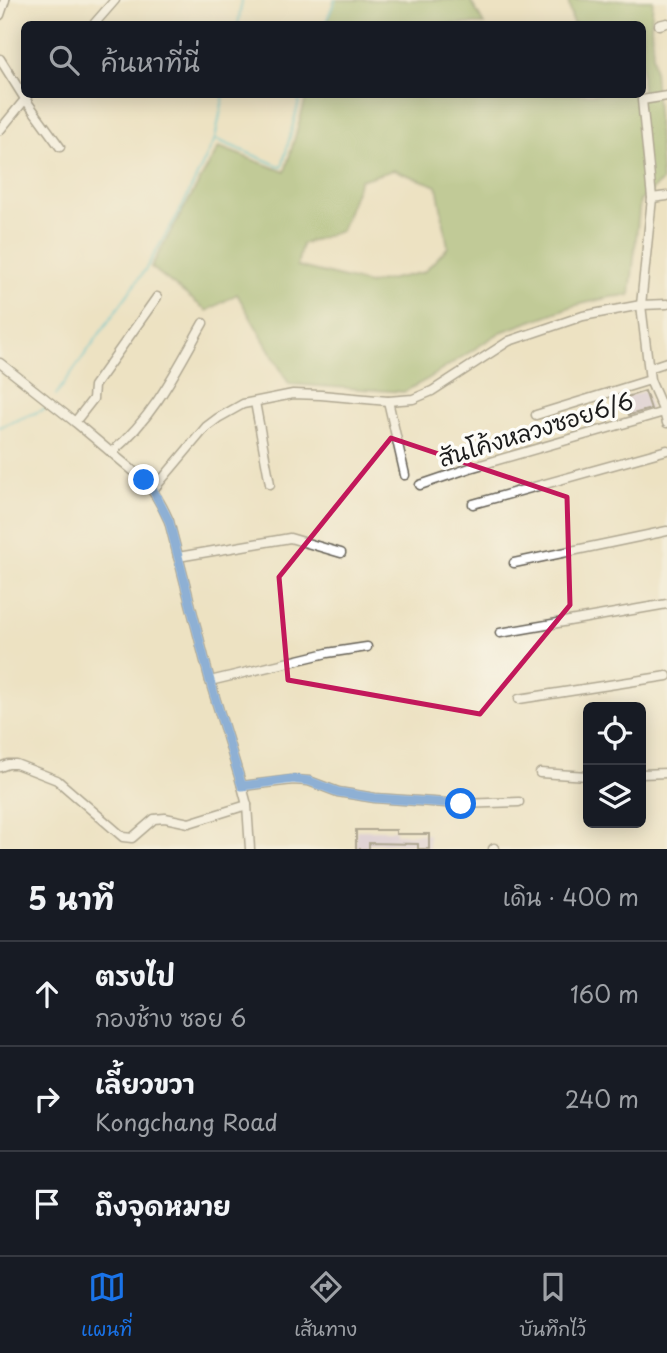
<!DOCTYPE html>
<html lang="th">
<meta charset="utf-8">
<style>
:root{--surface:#171b24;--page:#20242c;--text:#f1f3f6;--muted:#9ea1a6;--line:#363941;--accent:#1a73e8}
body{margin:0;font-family:"Playpen Sans","Playpen Sans Thai",sans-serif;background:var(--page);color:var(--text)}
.controls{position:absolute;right:21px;bottom:21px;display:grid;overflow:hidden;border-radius:10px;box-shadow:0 4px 18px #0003}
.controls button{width:63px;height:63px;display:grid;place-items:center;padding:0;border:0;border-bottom:2px solid var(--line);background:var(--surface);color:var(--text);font:35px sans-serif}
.stop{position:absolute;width:21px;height:21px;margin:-16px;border:5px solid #1a73e8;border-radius:50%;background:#fff}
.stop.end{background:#1a73e8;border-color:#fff;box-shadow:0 2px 7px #0008}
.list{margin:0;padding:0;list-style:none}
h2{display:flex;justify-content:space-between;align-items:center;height:91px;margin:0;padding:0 28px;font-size:30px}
h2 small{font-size:23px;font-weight:400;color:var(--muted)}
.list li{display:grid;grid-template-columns:46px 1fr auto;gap:21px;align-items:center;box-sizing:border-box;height:105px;padding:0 28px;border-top:2px solid var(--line)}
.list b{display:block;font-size:26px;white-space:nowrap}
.list p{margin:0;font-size:23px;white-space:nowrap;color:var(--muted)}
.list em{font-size:23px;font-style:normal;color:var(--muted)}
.icon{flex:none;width:38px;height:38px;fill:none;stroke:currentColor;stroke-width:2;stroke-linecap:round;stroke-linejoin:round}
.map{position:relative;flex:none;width:667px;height:849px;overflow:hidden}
.search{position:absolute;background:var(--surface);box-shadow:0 4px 18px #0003;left:21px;right:21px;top:21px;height:77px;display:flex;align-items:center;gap:18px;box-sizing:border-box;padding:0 24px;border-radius:10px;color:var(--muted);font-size:26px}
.sheet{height:406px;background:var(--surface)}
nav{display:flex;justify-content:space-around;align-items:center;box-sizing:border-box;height:98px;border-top:2px solid var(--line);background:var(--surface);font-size:19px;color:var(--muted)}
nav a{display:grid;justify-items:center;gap:4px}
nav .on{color:var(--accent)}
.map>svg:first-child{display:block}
</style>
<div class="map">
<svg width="667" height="849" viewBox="0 0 667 849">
<rect width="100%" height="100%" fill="#fdfcf7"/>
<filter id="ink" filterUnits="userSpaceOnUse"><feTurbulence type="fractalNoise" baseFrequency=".0143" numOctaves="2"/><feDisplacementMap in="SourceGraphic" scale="14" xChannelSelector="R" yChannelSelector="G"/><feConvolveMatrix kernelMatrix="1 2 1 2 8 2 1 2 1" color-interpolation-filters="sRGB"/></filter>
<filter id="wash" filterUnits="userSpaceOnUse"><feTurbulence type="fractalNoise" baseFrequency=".00686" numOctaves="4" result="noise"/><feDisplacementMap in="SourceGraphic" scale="28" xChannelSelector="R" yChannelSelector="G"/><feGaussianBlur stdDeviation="1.57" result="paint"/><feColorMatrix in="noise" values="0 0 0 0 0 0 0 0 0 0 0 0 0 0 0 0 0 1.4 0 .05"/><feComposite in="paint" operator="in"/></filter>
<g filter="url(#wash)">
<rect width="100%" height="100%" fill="#ede2c2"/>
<g fill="#8cae62" stroke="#54653f" stroke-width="2" fill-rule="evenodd">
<polygon points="334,0 470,0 484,24 327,24"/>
<path d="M 568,0 L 653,0 L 651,27 L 662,181 L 640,201 L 630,295 L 611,297 L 573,306 L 501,332 L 428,379 L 404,392 L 289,384 L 237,294 L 207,311 L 151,267 L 219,147 L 285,172 L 307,95 L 642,94 L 642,24 L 573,24 ZM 394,170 L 437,186 L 448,247 L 424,272 L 369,284 L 297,266 L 302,244 L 341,231 L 360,180 Z"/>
</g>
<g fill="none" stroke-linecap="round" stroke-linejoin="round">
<g stroke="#53c0cb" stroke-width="2.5">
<polyline points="238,24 242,0"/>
<polyline points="325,24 335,0"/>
<polyline points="215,139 282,167 301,94"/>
<polyline points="56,395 145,270 181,209 215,139 224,94"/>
<polyline points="0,427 45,409"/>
</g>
</g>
<g id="blocks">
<g fill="#c5b2e5">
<polygon points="645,391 651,409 629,415 624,398"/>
<polygon points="356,830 396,830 396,834 429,834 429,849 418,849 418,844 369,843 369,849 356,849"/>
</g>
</g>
</g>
<g filter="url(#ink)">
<use href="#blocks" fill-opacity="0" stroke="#656156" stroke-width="2"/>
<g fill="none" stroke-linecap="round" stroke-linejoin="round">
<defs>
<g id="minor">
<polyline points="0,15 5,0"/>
<polyline points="94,24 115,0"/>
<polyline points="659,25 667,23"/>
<polyline points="0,59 25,99 60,147"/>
<polyline points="667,96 642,100 652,198 641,305 650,380 664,412 667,423"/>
<polyline points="0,130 27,97"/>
<polyline points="652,198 667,196"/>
<path d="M 0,363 L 75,422 L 144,480 C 155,492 162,505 169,521 L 210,681 L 242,786 L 247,805 L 250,849"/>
<polyline points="649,368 667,362"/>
<polyline points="388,401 405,475"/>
<polyline points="255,402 270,484"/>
<polyline points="536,415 650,380"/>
<polyline points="75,422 93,399 94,386 157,297"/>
<path d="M 112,452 C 154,417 177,369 203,323"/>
<polyline points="420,485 470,468 664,412"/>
<polyline points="153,490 206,427 218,418 243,404 293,394 321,395 388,401 413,399 432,391 509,341 583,316 641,305 667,304"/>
<polyline points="473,504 667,450"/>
<polyline points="178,557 290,538 341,553"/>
<polyline points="514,563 667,531"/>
<polyline points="500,633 667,604"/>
<polyline points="210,681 327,653 367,647"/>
<polyline points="519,699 667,676"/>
<polyline points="0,767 8,764 16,764 57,780 123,837 132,838 154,819 165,818 189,823 247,805"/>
<polyline points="540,773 588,776"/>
<polyline points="641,774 667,773"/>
<polyline points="242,786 293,780 309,781 338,792 375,798 461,804 519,802"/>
<polyline points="493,849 494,848"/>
</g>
</defs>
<use href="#minor" stroke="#656156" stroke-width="11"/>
<use href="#minor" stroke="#fff" stroke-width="8"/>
</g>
</g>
<g fill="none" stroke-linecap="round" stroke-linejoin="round" filter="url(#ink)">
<polyline stroke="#1a73e8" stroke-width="9" points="144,480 153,490 169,521 210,681 242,786 293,779 309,781 338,792 375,798 461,804"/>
</g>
<path d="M0 0H667V849H0ZM 391,438 L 567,497 L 570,605 L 480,714 L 288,680 L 279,577 Z" fill="#ede2c2" fill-opacity=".55" fill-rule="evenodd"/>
<path fill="none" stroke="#c2185b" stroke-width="5" stroke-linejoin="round" d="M 391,438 L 567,497 L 570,605 L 480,714 L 288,680 L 279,577 Z"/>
<g text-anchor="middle" stroke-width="7" stroke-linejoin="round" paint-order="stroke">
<g font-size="23" fill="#1c1c1c" stroke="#fdfcf7">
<text transform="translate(536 430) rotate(-17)" y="8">สันโค้งหลวงซอย6/6</text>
</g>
</g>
</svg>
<div class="controls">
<button><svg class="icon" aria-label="locate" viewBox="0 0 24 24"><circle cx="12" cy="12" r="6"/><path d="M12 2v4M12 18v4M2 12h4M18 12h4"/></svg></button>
<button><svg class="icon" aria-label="layers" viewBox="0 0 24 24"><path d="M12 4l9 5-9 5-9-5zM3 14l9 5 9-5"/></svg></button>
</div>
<div class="stop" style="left:461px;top:804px"></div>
<div class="stop end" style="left:144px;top:480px"></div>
<div class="search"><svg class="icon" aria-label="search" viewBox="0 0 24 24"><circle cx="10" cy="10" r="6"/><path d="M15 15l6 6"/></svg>ค้นหาที่นี่</div>
</div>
<section class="sheet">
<h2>5 นาที<small>เดิน · 400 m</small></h2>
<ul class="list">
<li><svg class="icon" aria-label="ahead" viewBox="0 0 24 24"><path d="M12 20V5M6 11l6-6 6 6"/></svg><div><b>ตรงไป</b><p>กองช้าง ซอย 6</p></div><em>160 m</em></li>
<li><svg class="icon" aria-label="right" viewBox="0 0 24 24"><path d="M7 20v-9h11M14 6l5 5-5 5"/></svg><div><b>เลี้ยวขวา</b><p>Kongchang Road</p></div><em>240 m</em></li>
<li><svg class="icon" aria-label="arrive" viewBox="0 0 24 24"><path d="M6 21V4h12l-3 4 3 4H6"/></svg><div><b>ถึงจุดหมาย</b></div></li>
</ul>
</section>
<nav>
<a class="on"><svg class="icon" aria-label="map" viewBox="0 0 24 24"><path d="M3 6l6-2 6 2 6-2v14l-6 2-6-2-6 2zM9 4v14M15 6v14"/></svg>แผนที่</a>
<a><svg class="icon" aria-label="directions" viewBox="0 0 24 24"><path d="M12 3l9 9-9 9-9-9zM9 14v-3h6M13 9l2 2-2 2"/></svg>เส้นทาง</a>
<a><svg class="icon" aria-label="saved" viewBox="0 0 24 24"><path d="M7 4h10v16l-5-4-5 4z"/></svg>บันทึกไว้</a>
</nav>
